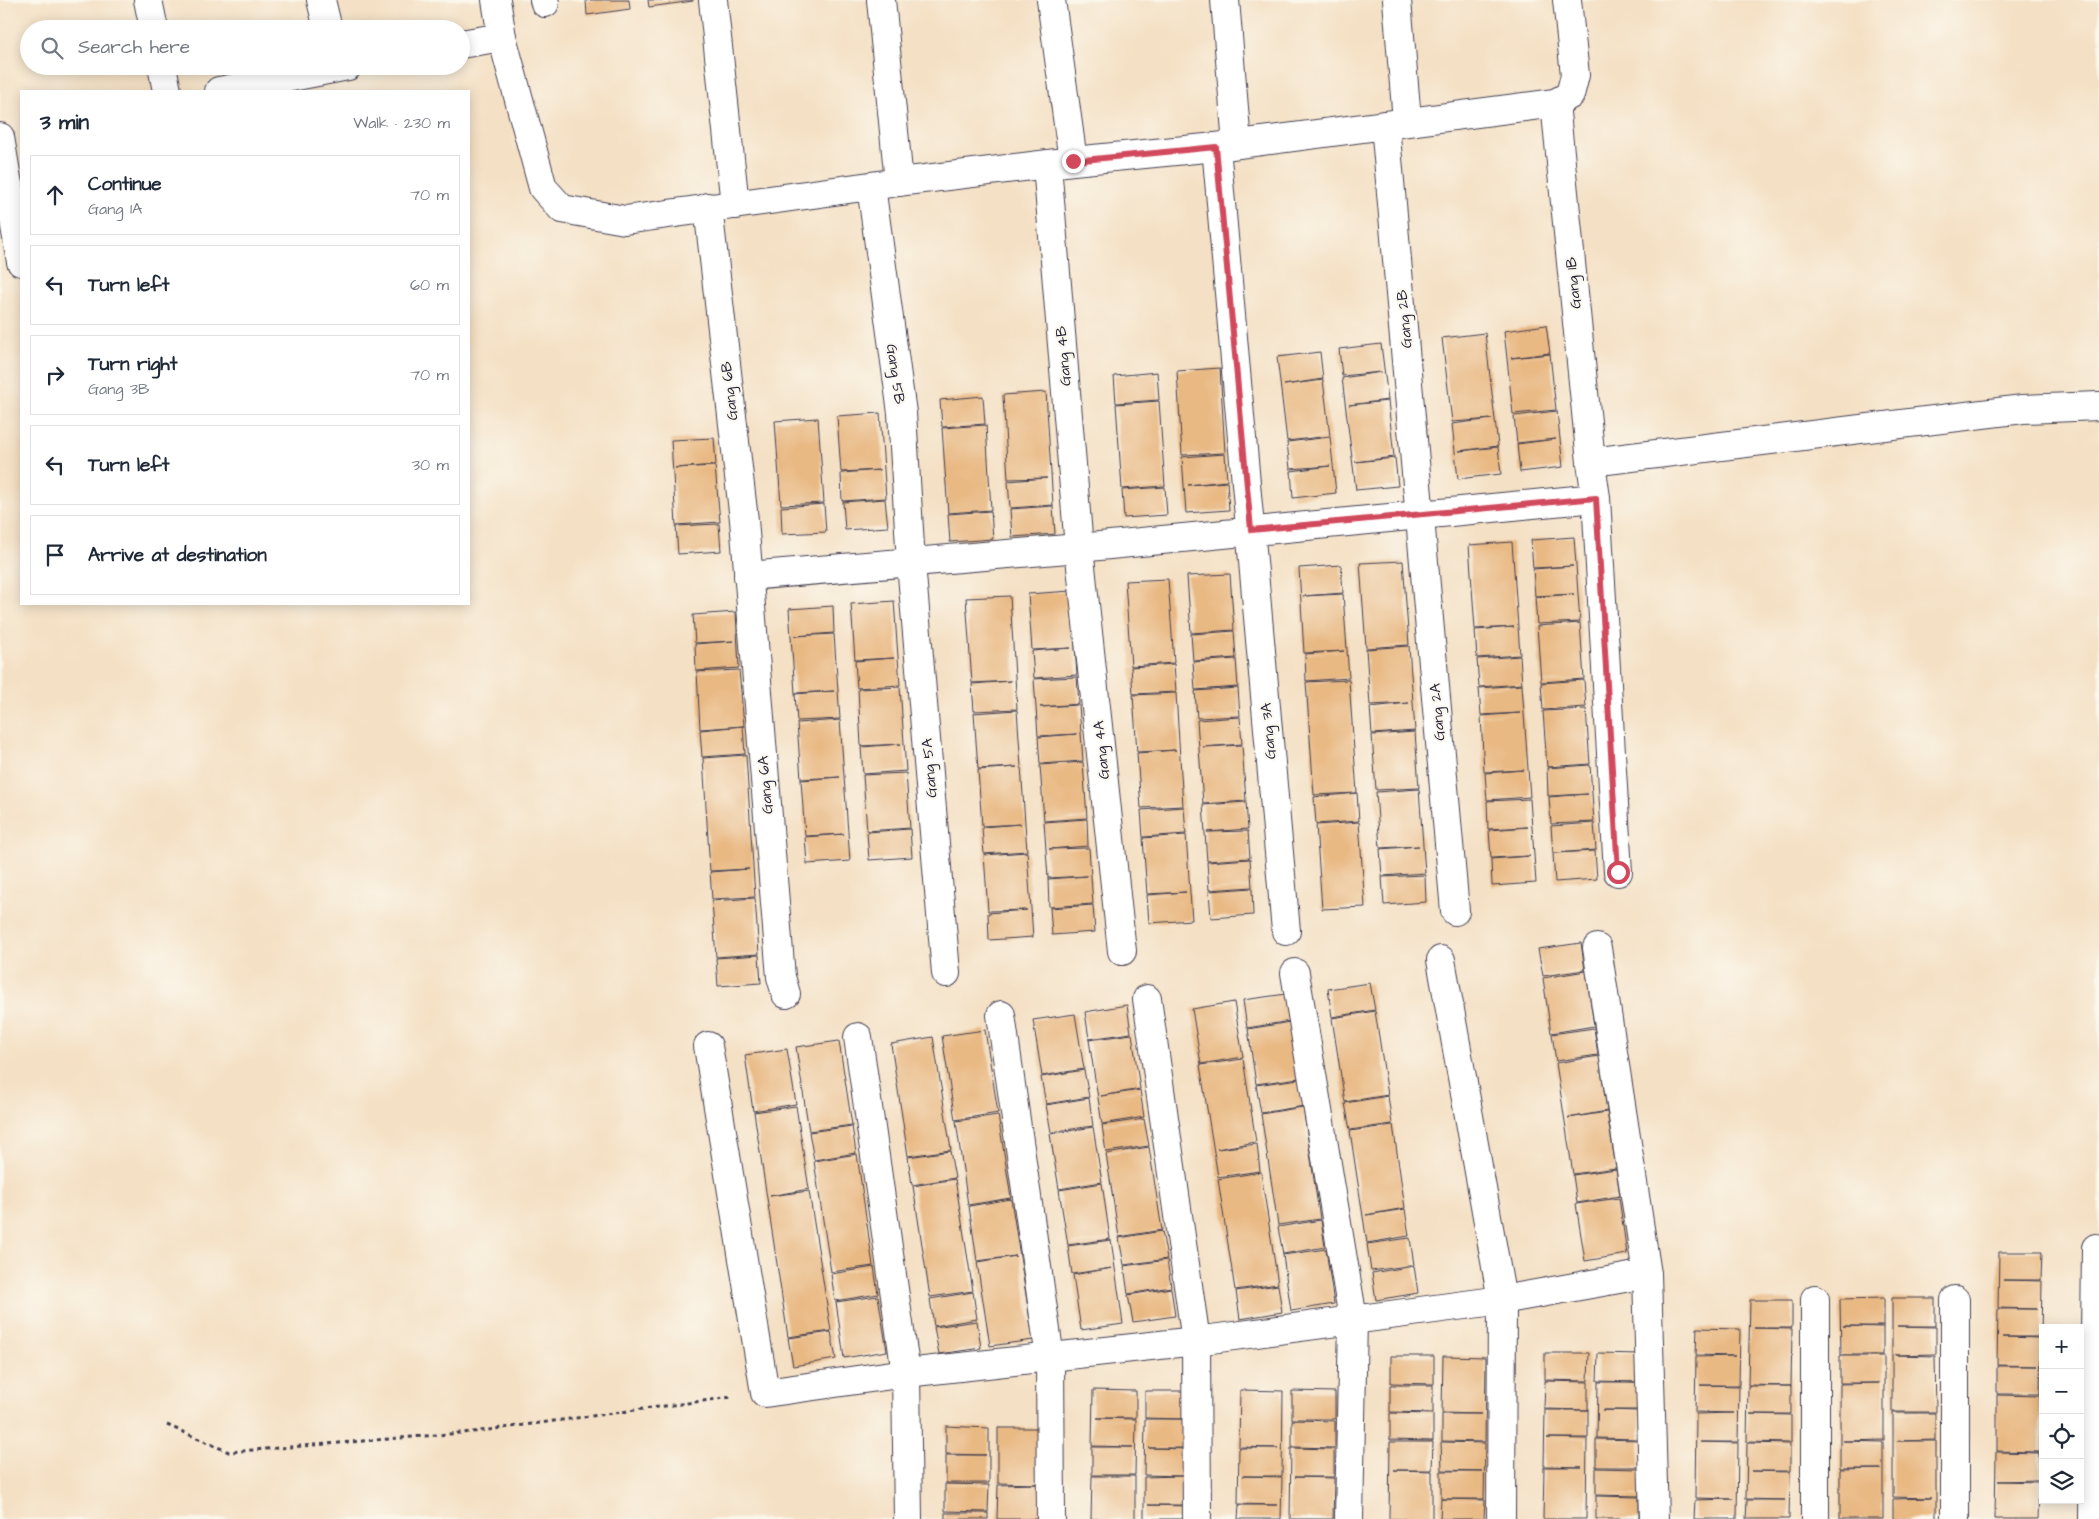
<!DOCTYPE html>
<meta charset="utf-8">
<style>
:root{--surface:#fff;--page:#f2f2f3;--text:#1f2937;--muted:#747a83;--line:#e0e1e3}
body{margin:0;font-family:"Architects Daughter",sans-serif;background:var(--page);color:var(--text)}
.controls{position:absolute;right:15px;bottom:15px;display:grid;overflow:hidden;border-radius:0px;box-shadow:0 2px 12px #0003}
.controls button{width:45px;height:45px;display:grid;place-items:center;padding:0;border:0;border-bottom:1px solid var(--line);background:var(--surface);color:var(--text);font:25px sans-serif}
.stop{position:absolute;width:15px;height:15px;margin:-11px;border:4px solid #d1495b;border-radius:50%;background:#fff}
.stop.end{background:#d1495b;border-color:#fff;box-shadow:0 1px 5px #0008}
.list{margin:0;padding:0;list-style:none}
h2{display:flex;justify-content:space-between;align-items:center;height:65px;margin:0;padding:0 20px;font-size:21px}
h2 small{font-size:16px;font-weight:400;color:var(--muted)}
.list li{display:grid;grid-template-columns:32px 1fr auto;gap:15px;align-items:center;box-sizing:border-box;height:80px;margin:0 10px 10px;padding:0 10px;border:1px solid var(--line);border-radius:0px}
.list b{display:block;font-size:19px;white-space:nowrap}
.list p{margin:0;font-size:16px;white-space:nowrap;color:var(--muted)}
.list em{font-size:16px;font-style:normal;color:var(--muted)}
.icon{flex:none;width:28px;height:28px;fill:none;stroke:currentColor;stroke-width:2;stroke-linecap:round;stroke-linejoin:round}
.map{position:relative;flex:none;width:2099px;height:1519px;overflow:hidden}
.search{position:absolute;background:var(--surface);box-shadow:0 2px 12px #0003;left:20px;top:20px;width:450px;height:55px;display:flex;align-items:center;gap:12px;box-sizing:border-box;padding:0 18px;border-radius:28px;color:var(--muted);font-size:19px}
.panel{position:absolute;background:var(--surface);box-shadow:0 2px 12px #0003;left:20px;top:90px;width:450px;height:515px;border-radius:0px}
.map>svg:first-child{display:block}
</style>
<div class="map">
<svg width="2099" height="1519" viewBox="0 0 2099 1519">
<rect width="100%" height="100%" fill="#fbf7ec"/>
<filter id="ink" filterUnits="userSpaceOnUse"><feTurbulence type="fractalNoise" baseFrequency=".02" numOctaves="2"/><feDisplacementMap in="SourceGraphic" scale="10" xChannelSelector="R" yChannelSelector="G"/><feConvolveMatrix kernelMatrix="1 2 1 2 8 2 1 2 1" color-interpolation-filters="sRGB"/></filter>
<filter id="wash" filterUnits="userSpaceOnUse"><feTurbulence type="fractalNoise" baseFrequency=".0096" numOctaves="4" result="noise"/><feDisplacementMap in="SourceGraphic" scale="20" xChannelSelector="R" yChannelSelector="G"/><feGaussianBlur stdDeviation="1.12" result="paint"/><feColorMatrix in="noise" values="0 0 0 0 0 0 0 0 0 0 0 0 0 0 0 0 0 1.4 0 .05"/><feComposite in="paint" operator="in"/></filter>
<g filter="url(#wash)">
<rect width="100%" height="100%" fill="#f4e0c4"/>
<g id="blocks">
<g fill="#e9b984">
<polygon points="586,0 629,0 630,9 587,15"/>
<polygon points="648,0 693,0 693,1 649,7"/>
<polygon points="1546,325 1550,353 1511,358 1550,354 1556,410 1513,414 1504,331"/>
<polygon points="1485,333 1498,446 1459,451 1498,447 1501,474 1458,479 1452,424 1492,419 1452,422 1442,338"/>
<polygon points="1381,344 1388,400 1349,405 1388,401 1394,457 1355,462 1395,458 1398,486 1356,490 1342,378 1381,372 1342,376 1339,349"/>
<polygon points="1320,352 1323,379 1284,385 1323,380 1330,436 1287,441 1277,357"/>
<polygon points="1220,368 1225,453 1182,455 1177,371"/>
<polygon points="1157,372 1159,400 1116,403 1114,376"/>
<polygon points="1046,392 1053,505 1010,508 1008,481 1047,478 1008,479 1003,395"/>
<polygon points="983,396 985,424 942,427 940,400"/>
<polygon points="1159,401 1165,486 1122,489 1116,404"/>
<polygon points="1557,411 1563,467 1520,472 1517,444 1556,439 1517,443 1514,416"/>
<polygon points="880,413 886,498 842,501 841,473 880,470 841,472 837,416"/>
<polygon points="818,418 824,503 781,505 775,421"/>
<polygon points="986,425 991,510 948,513 942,428"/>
<polygon points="1330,437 1336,493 1293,498 1291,471 1330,466 1290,469 1287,442"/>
<polygon points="714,438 716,465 675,468 715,466 720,522 676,525 671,440"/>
<polygon points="1225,454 1227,481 1188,485 1227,482 1229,510 1186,513 1182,457"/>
<polygon points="1165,487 1167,515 1124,518 1122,490"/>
<polygon points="885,499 888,527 845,530 843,502"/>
<polygon points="824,504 826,532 782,534 781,507"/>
<polygon points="1053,506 1055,534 1012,537 1010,509"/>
<polygon points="991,511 993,539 950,542 948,514"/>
<polygon points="719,524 721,551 678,554 676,526"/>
<polygon points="1574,537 1580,622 1537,624 1535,597 1574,594 1535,596 1533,569 1573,566 1533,568 1531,540"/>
<polygon points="1512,542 1520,655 1477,658 1475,630 1514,627 1475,629 1469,545"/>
<polygon points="1403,561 1409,645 1366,648 1360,563"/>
<polygon points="1341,565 1343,593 1303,596 1343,594 1349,678 1306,681 1305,654 1344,651 1304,653 1299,568"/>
<polygon points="1230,574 1234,630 1191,633 1187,576"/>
<polygon points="1168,579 1174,663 1131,666 1125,581"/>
<polygon points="1071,591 1077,675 1034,678 1032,651 1071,648 1032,650 1028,594"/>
<polygon points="1010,596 1017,709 974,711 972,684 1011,681 972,683 966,598"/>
<polygon points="894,601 900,685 857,688 855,661 894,658 855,660 851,604"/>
<polygon points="833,606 834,633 795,636 834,634 840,719 797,721 795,694 834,691 795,693 789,609"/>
<polygon points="736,612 739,668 696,671 695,644 734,641 695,643 693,615"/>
<polygon points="1580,623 1584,679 1541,682 1537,626"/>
<polygon points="1234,631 1236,658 1193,661 1191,634"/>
<polygon points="1409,646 1415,731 1372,734 1370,707 1409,703 1370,705 1366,649"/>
<polygon points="1520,656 1522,684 1479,687 1477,659"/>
<polygon points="1236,659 1238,687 1195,690 1193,662"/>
<polygon points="1174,664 1176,692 1133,694 1131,667"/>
<polygon points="739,670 744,726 700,729 697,672"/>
<polygon points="1077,677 1079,704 1040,707 1079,705 1083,761 1040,764 1038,737 1077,734 1038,736 1034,679"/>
<polygon points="1349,680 1357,793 1314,795 1306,682"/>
<polygon points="1584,680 1586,707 1543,710 1541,683"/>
<polygon points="1522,685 1530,797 1487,800 1485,773 1524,770 1484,772 1481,716 1520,713 1481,715 1479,688"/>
<polygon points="900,687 906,771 863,774 861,747 901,744 861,746 858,689"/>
<polygon points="1238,688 1240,716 1197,718 1195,691"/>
<polygon points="1176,693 1183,806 1141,808 1137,753 1176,750 1137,752 1133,695"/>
<polygon points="1586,709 1590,764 1547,767 1543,711"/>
<polygon points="1017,710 1027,851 984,854 982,827 1021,824 982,826 978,770 1017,767 978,769 974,713"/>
<polygon points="1240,717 1242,744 1203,747 1242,745 1246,801 1203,804 1197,720"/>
<polygon points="840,720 850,861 807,864 805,837 844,834 805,836 801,780 840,777 801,779 797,723"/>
<polygon points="743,726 745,754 702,757 700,730"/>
<polygon points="1415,732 1419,788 1376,790 1372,735"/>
<polygon points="746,755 755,897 712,899 710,872 749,869 710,871 703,758"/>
<polygon points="1083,762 1087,818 1044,821 1040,765"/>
<polygon points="1590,765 1594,822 1551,824 1549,797 1588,794 1548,796 1547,768"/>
<polygon points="906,773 910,828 867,831 863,775"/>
<polygon points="1419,789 1425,873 1382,876 1380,849 1419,846 1380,848 1376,792"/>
<polygon points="1357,793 1359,821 1316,824 1314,797"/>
<polygon points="1530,799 1536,883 1492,886 1491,859 1530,856 1491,858 1489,830 1528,827 1488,829 1487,801"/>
<polygon points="1246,802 1248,829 1207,832 1248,831 1250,858 1207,861 1203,805"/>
<polygon points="1184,807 1186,834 1143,837 1141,810"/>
<polygon points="1087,819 1088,846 1049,849 1089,848 1093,904 1049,907 1048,879 1087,876 1048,878 1044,822"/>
<polygon points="1359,822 1365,907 1322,909 1316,825"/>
<polygon points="1594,823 1596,850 1555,853 1595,851 1597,879 1555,882 1551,826"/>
<polygon points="910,829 912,857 869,860 867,832"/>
<polygon points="1186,835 1192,920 1149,923 1147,895 1186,892 1147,894 1143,838"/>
<polygon points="1027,852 1033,937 989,940 988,913 1027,910 988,911 984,855"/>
<polygon points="1250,859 1252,887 1209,890 1207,862"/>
<polygon points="1425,875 1426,902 1384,905 1382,877"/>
<polygon points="1252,888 1253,915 1211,918 1209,891"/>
<polygon points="755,898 759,954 716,957 712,901"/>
<polygon points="1093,905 1095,932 1052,935 1050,908"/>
<polygon points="1581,943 1585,970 1543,976 1538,949"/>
<polygon points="759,955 761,983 718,986 716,958"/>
<polygon points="1586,971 1594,1026 1551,1033 1543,978"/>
<polygon points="1370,983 1375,1010 1332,1017 1328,989"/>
<polygon points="1286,994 1290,1021 1247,1028 1243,1000"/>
<polygon points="1234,1002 1243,1057 1201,1064 1192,1009"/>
<polygon points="1127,1005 1131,1033 1089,1039 1085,1012"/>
<polygon points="1375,1011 1388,1095 1345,1102 1332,1018"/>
<polygon points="1075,1014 1084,1069 1042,1076 1033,1020"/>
<polygon points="1290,1022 1299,1078 1256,1084 1248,1029"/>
<polygon points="1594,1028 1598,1055 1556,1061 1552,1034"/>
<polygon points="985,1030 998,1113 955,1120 942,1036"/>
<polygon points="1132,1034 1140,1089 1101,1096 1140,1090 1144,1117 1102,1124 1089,1040"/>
<polygon points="933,1037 951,1150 908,1156 891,1044"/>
<polygon points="839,1041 852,1125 809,1131 796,1047"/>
<polygon points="787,1049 796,1104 753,1111 745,1055"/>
<polygon points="1599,1056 1607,1111 1568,1118 1607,1112 1616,1168 1573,1174 1556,1063"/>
<polygon points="1243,1059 1256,1142 1217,1149 1257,1144 1260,1171 1218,1177 1200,1065"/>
<polygon points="1084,1070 1089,1097 1046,1104 1041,1077"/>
<polygon points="1299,1079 1304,1106 1261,1113 1256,1085"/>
<polygon points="1388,1096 1392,1124 1350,1130 1345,1103"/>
<polygon points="1089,1098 1093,1126 1051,1132 1046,1105"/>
<polygon points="796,1106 809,1189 770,1196 809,1191 831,1331 788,1337 754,1112"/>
<polygon points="1303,1107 1320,1219 1278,1225 1261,1114"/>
<polygon points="998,1115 1011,1198 968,1205 956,1121"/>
<polygon points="1144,1119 1149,1146 1106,1152 1102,1125"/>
<polygon points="1393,1125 1405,1208 1366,1215 1405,1209 1409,1236 1367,1243 1350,1131"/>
<polygon points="852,1126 856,1153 814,1160 809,1132"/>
<polygon points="1093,1127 1102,1182 1059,1189 1050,1134"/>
<polygon points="1149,1147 1162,1230 1119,1237 1106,1154"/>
<polygon points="950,1151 955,1178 912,1185 908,1157"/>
<polygon points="857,1154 873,1266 831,1272 814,1161"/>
<polygon points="1616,1169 1620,1196 1577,1203 1573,1175"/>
<polygon points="1261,1172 1278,1284 1235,1290 1218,1179"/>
<polygon points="955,1179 973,1291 930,1297 913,1186"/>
<polygon points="1102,1183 1110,1239 1068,1245 1059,1190"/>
<polygon points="1619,1198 1627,1254 1585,1261 1576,1204"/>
<polygon points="1011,1199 1033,1340 990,1346 977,1262 1016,1256 977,1261 969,1206"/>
<polygon points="1321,1220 1325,1247 1283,1254 1278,1227"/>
<polygon points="1162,1231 1167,1259 1124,1265 1119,1238"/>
<polygon points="1410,1238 1414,1265 1371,1271 1367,1244"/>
<polygon points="1111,1240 1123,1324 1081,1330 1073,1275 1112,1268 1072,1274 1068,1246"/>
<polygon points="1326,1249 1334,1304 1291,1311 1283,1255"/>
<polygon points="1999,1252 2042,1252 2041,1280 2003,1280 2042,1281 2041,1337 2002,1337 2041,1338 2040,1394 1997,1394 1997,1366 2038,1366 1997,1365 1998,1309 2037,1309 1998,1308"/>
<polygon points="1167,1260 1171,1287 1128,1294 1124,1266"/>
<polygon points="1414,1266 1418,1293 1376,1300 1372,1273"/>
<polygon points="874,1267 878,1294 835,1301 831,1274"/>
<polygon points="1278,1285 1282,1312 1240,1319 1236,1291"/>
<polygon points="1171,1288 1175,1316 1133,1322 1128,1295"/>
<polygon points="973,1292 977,1319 934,1326 930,1299"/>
<polygon points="878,1296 887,1351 844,1358 836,1302"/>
<polygon points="1884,1298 1884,1326 1843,1326 1883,1327 1883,1355 1841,1355 1840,1299"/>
<polygon points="1892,1298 1935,1298 1935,1326 1897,1326 1936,1327 1936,1354 1895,1355 1935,1356 1936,1412 1892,1412"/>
<polygon points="1750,1300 1792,1300 1792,1328 1754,1328 1792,1329 1791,1386 1748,1385"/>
<polygon points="977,1321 981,1348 939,1354 934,1327"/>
<polygon points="1697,1328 1740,1329 1739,1385 1700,1385 1739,1386 1738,1442 1700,1442 1738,1443 1737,1519 1694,1519 1695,1500 1733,1499 1695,1498 1696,1414 1734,1413 1695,1412 1696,1357 1735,1356 1696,1355"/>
<polygon points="831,1332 836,1359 793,1366 788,1338"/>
<polygon points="1545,1353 1589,1353 1588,1381 1545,1380"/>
<polygon points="1598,1353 1641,1354 1640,1410 1602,1410 1640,1411 1640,1439 1597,1438 1598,1382 1636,1382 1597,1381"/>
<polygon points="1391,1356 1434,1356 1434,1384 1391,1383"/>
<polygon points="1443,1356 1486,1357 1485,1442 1442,1441 1442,1414 1481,1414 1442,1413"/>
<polygon points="1840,1356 1884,1356 1884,1440 1843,1441 1883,1442 1883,1519 1840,1519 1840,1470 1881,1469 1840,1469 1840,1384 1879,1383 1840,1383"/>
<polygon points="1545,1381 1588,1382 1588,1410 1544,1409"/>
<polygon points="1390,1385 1433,1385 1433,1413 1390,1412"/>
<polygon points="1748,1386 1791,1386 1791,1414 1750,1414 1791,1415 1791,1443 1747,1442"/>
<polygon points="1093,1390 1136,1391 1136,1418 1097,1418 1136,1419 1135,1475 1092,1475 1092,1447 1133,1447 1092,1446"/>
<polygon points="1240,1390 1283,1391 1282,1476 1243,1476 1282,1477 1281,1519 1238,1519 1239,1505 1277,1505 1238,1504 1239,1448 1278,1448 1239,1447"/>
<polygon points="1145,1391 1188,1391 1187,1448 1149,1448 1188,1449 1187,1505 1148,1505 1187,1506 1187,1519 1144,1519 1144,1477 1183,1476 1144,1475 1145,1419 1183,1419 1145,1418"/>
<polygon points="1292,1391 1335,1392 1335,1419 1292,1419"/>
<polygon points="1997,1395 2040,1396 2040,1452 1997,1451"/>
<polygon points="1545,1410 1588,1410 1588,1438 1547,1438 1587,1439 1586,1519 1543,1519 1544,1467 1582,1467 1544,1466"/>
<polygon points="1390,1413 1433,1414 1433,1441 1390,1440"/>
<polygon points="1893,1413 1935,1413 1935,1440 1897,1441 1936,1441 1936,1519 1893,1519 1893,1499 1931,1498 1893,1497"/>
<polygon points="1292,1420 1335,1421 1335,1448 1292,1447"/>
<polygon points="946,1426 989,1428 989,1483 946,1483 946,1455 986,1455 946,1454"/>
<polygon points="998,1428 1041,1428 1040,1519 997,1519 998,1485 1036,1484 998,1483"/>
<polygon points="1596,1439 1639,1440 1639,1467 1596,1467"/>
<polygon points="1390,1442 1433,1442 1432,1470 1394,1470 1432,1471 1432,1519 1389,1519"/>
<polygon points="1441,1442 1485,1443 1484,1499 1441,1499 1441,1471 1482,1471 1442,1470"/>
<polygon points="1747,1443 1790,1444 1790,1471 1751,1471 1790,1472 1789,1519 1746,1519 1747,1500 1785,1500 1746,1499"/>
<polygon points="1291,1448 1334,1449 1334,1477 1295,1477 1334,1478 1333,1519 1290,1519"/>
<polygon points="1996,1452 2039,1453 2039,1480 1998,1481 2039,1482 2038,1519 1995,1519"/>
<polygon points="1596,1468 1639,1469 1639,1496 1596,1495"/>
<polygon points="1092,1476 1135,1476 1135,1519 1091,1519"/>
<polygon points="945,1484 989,1485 988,1512 945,1511"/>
<polygon points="1596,1496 1639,1497 1639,1519 1596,1519"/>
<polygon points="1441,1499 1485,1500 1484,1519 1440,1519"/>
<rect x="945" y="1513" width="43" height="6"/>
</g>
</g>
</g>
<g filter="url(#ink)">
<use href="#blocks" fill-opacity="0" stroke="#423e50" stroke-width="1"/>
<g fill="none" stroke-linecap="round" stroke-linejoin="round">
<defs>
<g id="street">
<polyline points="148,0 154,29"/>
<polyline points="321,0 328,29"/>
<polyline points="496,0 502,37"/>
<polyline points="544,0 545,3"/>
<polyline points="713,0 735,205"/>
<polyline points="881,0 899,182"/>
<polyline points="1051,0 1073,161"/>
<polyline points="1225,0 1237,144"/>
<polyline points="1397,0 1407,121"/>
<polyline points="461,44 502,37 543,188 562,209 625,220 899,182 1073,161 1216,147 1555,103 1570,95 1575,75 1567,0"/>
<polyline points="162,66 167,91"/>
<polyline points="219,91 348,66"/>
<polyline points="1555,103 1591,462"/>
<polyline points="1385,125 1455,911"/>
<polyline points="0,137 21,262"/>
<polyline points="1216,147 1286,931"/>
<polyline points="1047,165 1079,548 1122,951"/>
<polyline points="871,186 902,413 911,563 946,973"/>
<polyline points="708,207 744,520 781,977 786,994"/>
<polyline points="1596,498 1618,872"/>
<polyline points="748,576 1079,548 1596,498 1591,462 2023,409 2099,406"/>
<polyline points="1597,948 1647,1274 1654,1519"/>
<polyline points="1441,960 1502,1300 1501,1519"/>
<polyline points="1295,973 1353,1319 1349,1519"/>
<polyline points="1147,999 1196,1341 1197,1519"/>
<polyline points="1001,1015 1050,1358 1051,1519"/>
<polyline points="858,1037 906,1373 908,1519"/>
<polyline points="708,1046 765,1393 906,1373 1196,1341 1502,1300 1647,1274"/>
<polyline points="1955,1300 1955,1519"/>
<polyline points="1815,1519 1815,1299"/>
<polyline points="2093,1519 2096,1248"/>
</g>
</defs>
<use href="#street" stroke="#423e50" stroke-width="30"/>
<polyline stroke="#423e50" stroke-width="3" stroke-dasharray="4 4" stroke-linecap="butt" points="167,1425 229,1452 473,1432 732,1397"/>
<use href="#street" stroke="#fff" stroke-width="28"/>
</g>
</g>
<g fill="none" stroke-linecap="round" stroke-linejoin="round" filter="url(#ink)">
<polyline stroke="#d1495b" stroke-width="6" points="1073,161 1216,147 1251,530 1596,498 1618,872"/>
</g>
<g text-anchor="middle" stroke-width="4" stroke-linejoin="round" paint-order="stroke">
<g font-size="15" fill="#22223b" stroke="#fbf7ec">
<text transform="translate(1573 283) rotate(-96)" y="5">Gang 1B</text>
<text transform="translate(1404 319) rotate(-95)" y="5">Gang 2B</text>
<text transform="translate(1063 356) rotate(-95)" y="5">Gang 4B</text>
<text transform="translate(896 374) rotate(82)" y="5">Gang 5B</text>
<text transform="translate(729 391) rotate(-97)" y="5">Gang 6B</text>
<text transform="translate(1437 712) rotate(-95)" y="5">Gang 2A</text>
<text transform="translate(1268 731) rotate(-95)" y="5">Gang 3A</text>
<text transform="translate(1101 750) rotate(-96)" y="5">Gang 4A</text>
<text transform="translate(929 768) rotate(-95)" y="5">Gang 5A</text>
<text transform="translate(765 785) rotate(-95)" y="5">Gang 6A</text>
</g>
</g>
</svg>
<div class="controls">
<button>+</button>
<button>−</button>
<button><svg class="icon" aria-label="locate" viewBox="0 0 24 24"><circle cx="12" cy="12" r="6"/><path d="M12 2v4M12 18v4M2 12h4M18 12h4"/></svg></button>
<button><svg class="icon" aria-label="layers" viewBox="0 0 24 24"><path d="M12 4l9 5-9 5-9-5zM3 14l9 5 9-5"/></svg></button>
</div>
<div class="stop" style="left:1618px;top:872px"></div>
<div class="stop end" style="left:1073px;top:161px"></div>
<div class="search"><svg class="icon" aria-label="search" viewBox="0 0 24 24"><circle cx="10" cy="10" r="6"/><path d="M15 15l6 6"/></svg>Search here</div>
<section class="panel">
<h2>3 min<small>Walk · 230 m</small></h2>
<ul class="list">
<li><svg class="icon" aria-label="ahead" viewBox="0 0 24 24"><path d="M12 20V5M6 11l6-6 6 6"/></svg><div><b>Continue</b><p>Gang 1A</p></div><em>70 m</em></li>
<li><svg class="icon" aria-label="left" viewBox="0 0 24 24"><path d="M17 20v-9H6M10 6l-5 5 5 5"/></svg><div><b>Turn left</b></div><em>60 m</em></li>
<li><svg class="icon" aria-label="right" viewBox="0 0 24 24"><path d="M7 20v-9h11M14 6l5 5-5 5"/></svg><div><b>Turn right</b><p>Gang 3B</p></div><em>70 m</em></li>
<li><svg class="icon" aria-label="left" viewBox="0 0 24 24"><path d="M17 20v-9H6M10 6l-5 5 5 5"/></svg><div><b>Turn left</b></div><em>30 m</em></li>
<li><svg class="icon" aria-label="arrive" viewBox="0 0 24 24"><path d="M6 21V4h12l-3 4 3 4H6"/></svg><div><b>Arrive at destination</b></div></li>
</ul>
</section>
</div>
